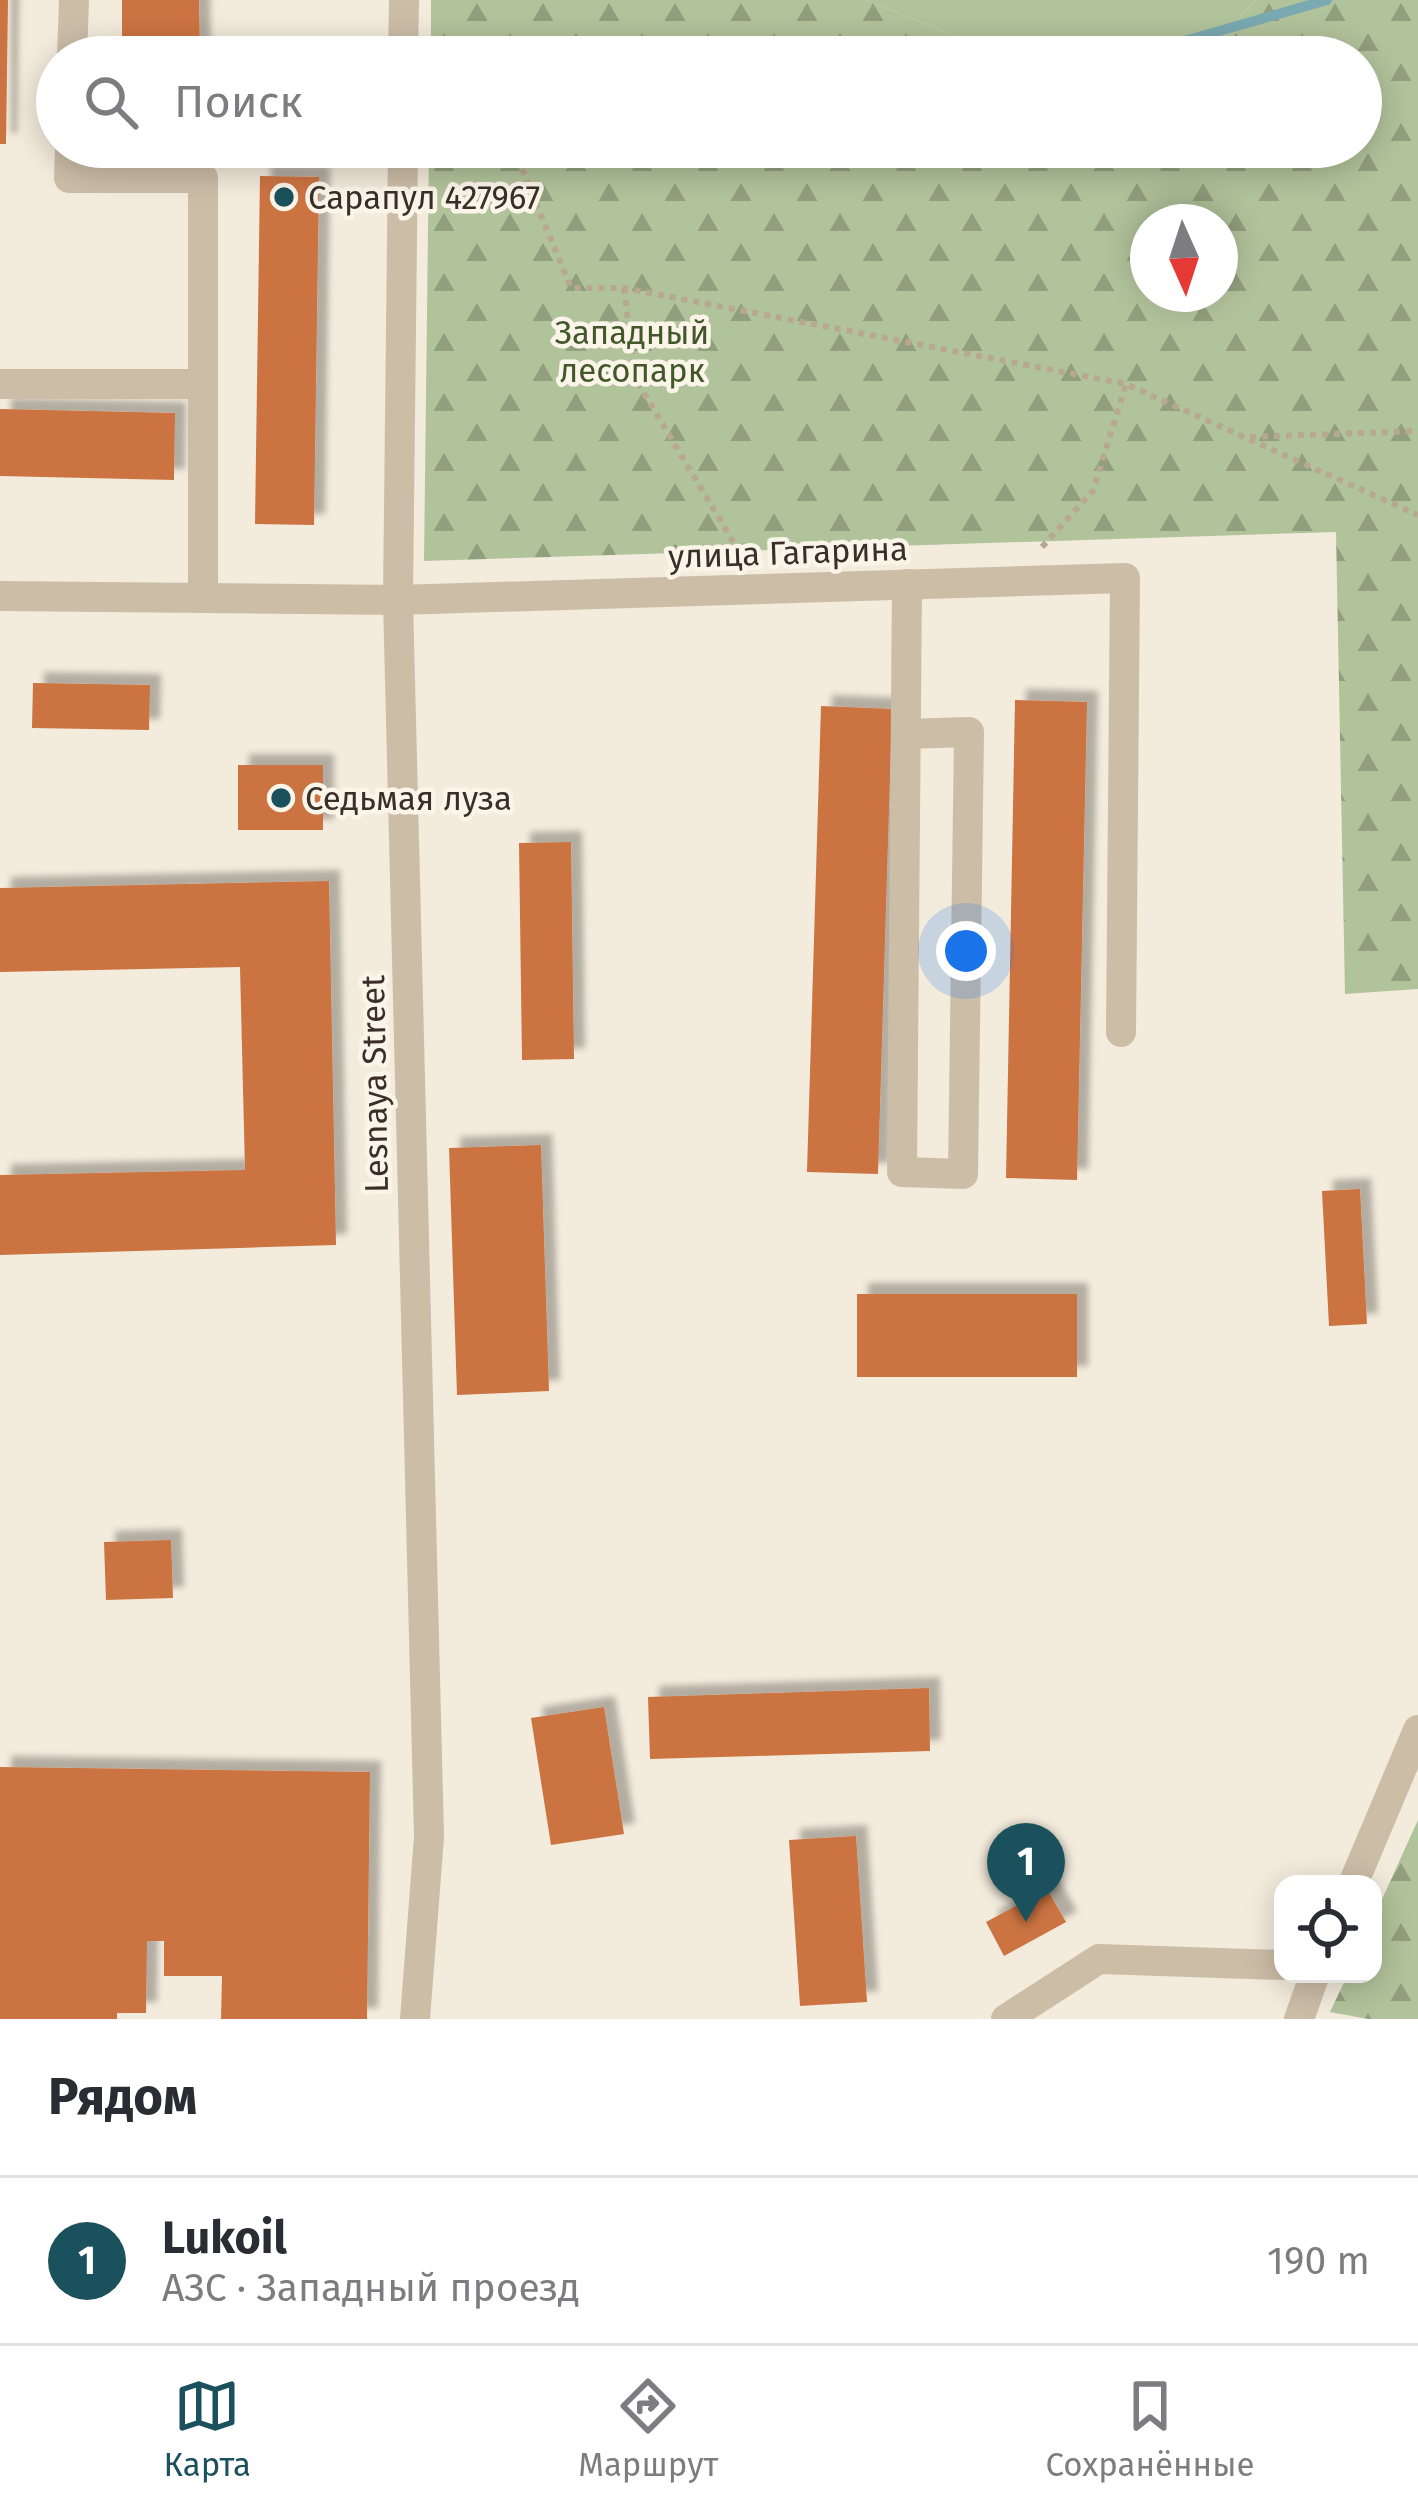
<!DOCTYPE html>
<html lang="ru">
<meta charset="utf-8">
<style>
:root{--surface:#fff;--page:#f7f7f7;--text:#2b2b33;--muted:#7c7c81;--line:#e1e1e2;--accent:#1b515c}
body{margin:0;font-family:"Fira Sans",sans-serif;background:var(--page);color:var(--text)}
.controls{position:absolute;right:36px;bottom:36px;display:grid;overflow:hidden;border-radius:24px;box-shadow:0 6px 30px #0003}
.controls button{width:108px;height:108px;display:grid;place-items:center;padding:0;border:0;border-bottom:3px solid var(--line);background:var(--surface);color:var(--text);font:60px sans-serif}
.compass{position:absolute;left:1130px;top:204px;width:108px;height:108px;border-radius:50%;background:var(--surface);box-shadow:0 6px 30px #0003;rotate:177deg}
.you{position:absolute;left:966px;top:951px;width:42px;height:42px;margin:-30px;border:9px solid #fff;border-radius:50%;background:#1a73e8;box-shadow:0 0 0 18px #1a73e833}
.badge{display:grid;place-items:center;width:78px;height:78px;border-radius:50%;background:var(--accent);color:#fff;font-size:39px;font-weight:700}
.pin{position:absolute;translate:-50% -99px;filter:drop-shadow(0 3px 6px #0008)}
.pin::after{content:'';position:absolute;top:63px;width:42px;height:36px;background:inherit;clip-path:polygon(0 0,100% 0,50% 100%)}
.list{margin:0;padding:0;list-style:none}
h2{display:flex;justify-content:space-between;align-items:center;height:156px;margin:0;padding:0 48px;font-size:51px}
h2 small{font-size:39px;font-weight:400;color:var(--muted)}
.list li{display:grid;grid-template-columns:78px 1fr auto;gap:36px;align-items:center;box-sizing:border-box;height:168px;padding:0 48px;border-top:3px solid var(--line)}
.list b{display:block;font-size:45px;white-space:nowrap}
.list p{margin:0;font-size:39px;white-space:nowrap;color:var(--muted)}
.list em{font-size:39px;font-style:normal;color:var(--muted)}
.icon{flex:none;width:66px;height:66px;fill:none;stroke:currentColor;stroke-width:2;stroke-linecap:round;stroke-linejoin:round}
.map{position:relative;flex:none;width:1418px;height:2019px;overflow:hidden}
.search{position:absolute;background:var(--surface);box-shadow:0 6px 30px #0003;left:36px;right:36px;top:36px;height:132px;display:flex;align-items:center;gap:30px;box-sizing:border-box;padding:0 42px;border-radius:66px;color:var(--muted);font-size:45px}
.sheet{height:324px;background:var(--surface)}
nav{display:flex;justify-content:space-around;align-items:center;box-sizing:border-box;height:168px;border-top:3px solid var(--line);background:var(--surface);font-size:33px;color:var(--muted)}
nav a{display:grid;justify-items:center;gap:6px}
nav .on{color:var(--accent)}
.map>svg:first-child{display:block}
</style>
<div class="map">
<svg width="1418" height="2019" viewBox="0 0 1418 2019">
<defs>
<pattern id="forest-firs" width="22" height="20" patternUnits="userSpaceOnUse" patternTransform="scale(3)"><rect width="22" height="20" fill="#b1c39b"/><path d="M5 1l3.5 6h-7zM16 11l3.5 6h-7z" fill="#919f7e"/></pattern>
<filter id="shadow"><feDropShadow dx="11" dy="-11" stdDeviation="3" flood-color="#0004"/></filter>
</defs>
<rect width="100%" height="100%" fill="#f3ebdc"/>
<polygon fill="#b1c39b" points="866,0 1255,0 1206,57 1007,57"/>
<g fill="url(#forest-firs)" fill-rule="evenodd">
<polygon points="431,0 866,0 1007,57 431,57"/>
<path d="M 1255,0 L 1418,0 L 1418,989 L 1345,994 L 1336,532 L 424,561 L 429,147 L 1361,147 L 1361,57 L 1206,57 ZM 1220,222 L 1220,294 L 1148,294 L 1148,222 Z"/>
<polygon points="1418,1820 1418,2019 1368,2019 1330,2012 1348,1974 1373,1974 1373,1919"/>
</g>
<g fill="none" stroke-linecap="round" stroke-linejoin="round">
<polyline stroke="#7aa9b2" stroke-width="10" points="1129,57 1327,0"/>
</g>
<g fill="#cc7342" filter="url(#shadow)">
<polygon points="0,0 8,0 6,144 0,144"/>
<polygon points="122,0 199,0 200,57 122,57"/>
<polygon points="123,147 200,147 200,155 123,156"/>
<polygon points="260,176 319,177 314,525 255,524"/>
<polygon points="0,409 175,413 174,480 0,476"/>
<polygon points="33,683 150,685 149,730 32,728"/>
<polygon points="1015,700 1087,702 1077,1180 1006,1178"/>
<polygon points="821,706 892,709 878,1174 807,1172"/>
<rect x="238" y="765" width="85" height="65"/>
<polygon points="571,842 574,1059 522,1060 519,843"/>
<polygon points="329,881 336,1245 0,1255 0,1175 245,1170 240,967 0,972 0,888"/>
<polygon points="541,1145 549,1391 457,1395 449,1148"/>
<polygon points="1360,1189 1367,1324 1329,1326 1322,1191"/>
<rect x="857" y="1294" width="220" height="83"/>
<polygon points="171,1540 173,1598 106,1600 104,1542"/>
<polygon points="929,1688 930,1751 650,1759 648,1697"/>
<polygon points="604,1707 624,1834 551,1845 531,1718"/>
<polygon points="0,1767 370,1772 367,2019 221,2019 222,1976 164,1976 164,1941 147,1941 146,2013 117,2013 117,2019 0,2019"/>
<polygon points="856,1836 867,2002 800,2006 789,1840"/>
<polygon points="1047,1889 1066,1922 1004,1956 986,1922"/>
</g>
<g fill="none" stroke-linecap="round" stroke-linejoin="round">
<g stroke="#b8a791" stroke-width="6" stroke-dasharray="6 6" stroke-linecap="butt">
<polyline points="436,42 448,57"/>
<polyline points="513,147 571,288 624,288 1126,384 1418,515"/>
<polyline points="624,288 635,378 735,545 723,558"/>
<polyline points="1250,437 1418,431"/>
<polyline points="1042,547 1093,491 1126,384"/>
</g>
<g stroke="#ccbda7" stroke-width="30">
<polyline points="72,57 74,0"/>
<polyline points="403,57 404,0"/>
<polyline points="70,147 69,178 203,178 203,598"/>
<polyline points="403,147 398,600 429,1837 415,2019"/>
<polyline points="0,384 203,384"/>
<polyline points="0,596 398,600 1125,578 1121,1032"/>
<polyline points="906,734 969,732 963,1174 902,1172 907,584"/>
<polyline points="1353,1884 1418,1730"/>
<polyline points="1006,2019 1099,1959 1283,1965"/>
<polyline points="1299,2019 1315,1974"/>
</g>
</g>
<g fill="#1b515c" stroke="#fbf5e9" stroke-width="4.5">
<circle cx="284" cy="197" r="12"/>
<circle cx="281" cy="798" r="12"/>
</g>
<g text-anchor="middle" stroke-width="9" stroke-linejoin="round" paint-order="stroke">
<g font-size="33" fill="#392f28" stroke="#fbf5e9" text-anchor="start">
<text x="308" y="209">Сарапул 427967</text>
<text x="305" y="810">Седьмая луза</text>
</g>
<g font-size="33" fill="#42582b" stroke="#fbf5e9">
<text x="632" y="344">Западный<tspan x="632" dy="38">лесопарк</tspan></text>
</g>
<g font-size="33" fill="#392f28" stroke="#fbf5e9">
<text transform="translate(788 552) rotate(-2)" y="12">улица Гагарина</text>
<text transform="translate(374 1084) rotate(-91)" y="12">Lesnaya Street</text>
</g>
</g>
</svg>
<div class="controls">
<button><svg class="icon" aria-label="locate" viewBox="0 0 24 24"><circle cx="12" cy="12" r="6"/><path d="M12 2v4M12 18v4M2 12h4M18 12h4"/></svg></button>
</div>
<svg class="compass" viewBox="-18 -18 36 36"><path d="M0-13l5 13h-10z" fill="#e53935"/><path d="M0 13l5-13h-10z" fill="#7c7c81"/></svg>
<div class="you"></div>
<div class="pin badge" style="left:1026px;top:1922px">1</div>
<div class="search"><svg class="icon" aria-label="search" viewBox="0 0 24 24"><circle cx="10" cy="10" r="6"/><path d="M15 15l6 6"/></svg>Поиск</div>
</div>
<section class="sheet">
<h2>Рядом<small></small></h2>
<ul class="list">
<li><span class="badge">1</span><div><b>Lukoil</b><p>АЗС · Западный проезд</p></div><em>190 m</em></li>
</ul>
</section>
<nav>
<a class="on"><svg class="icon" aria-label="map" viewBox="0 0 24 24"><path d="M3 6l6-2 6 2 6-2v14l-6 2-6-2-6 2zM9 4v14M15 6v14"/></svg>Карта</a>
<a><svg class="icon" aria-label="directions" viewBox="0 0 24 24"><path d="M12 3l9 9-9 9-9-9zM9 14v-3h6M13 9l2 2-2 2"/></svg>Маршрут</a>
<a><svg class="icon" aria-label="saved" viewBox="0 0 24 24"><path d="M7 4h10v16l-5-4-5 4z"/></svg>Сохранённые</a>
</nav>
